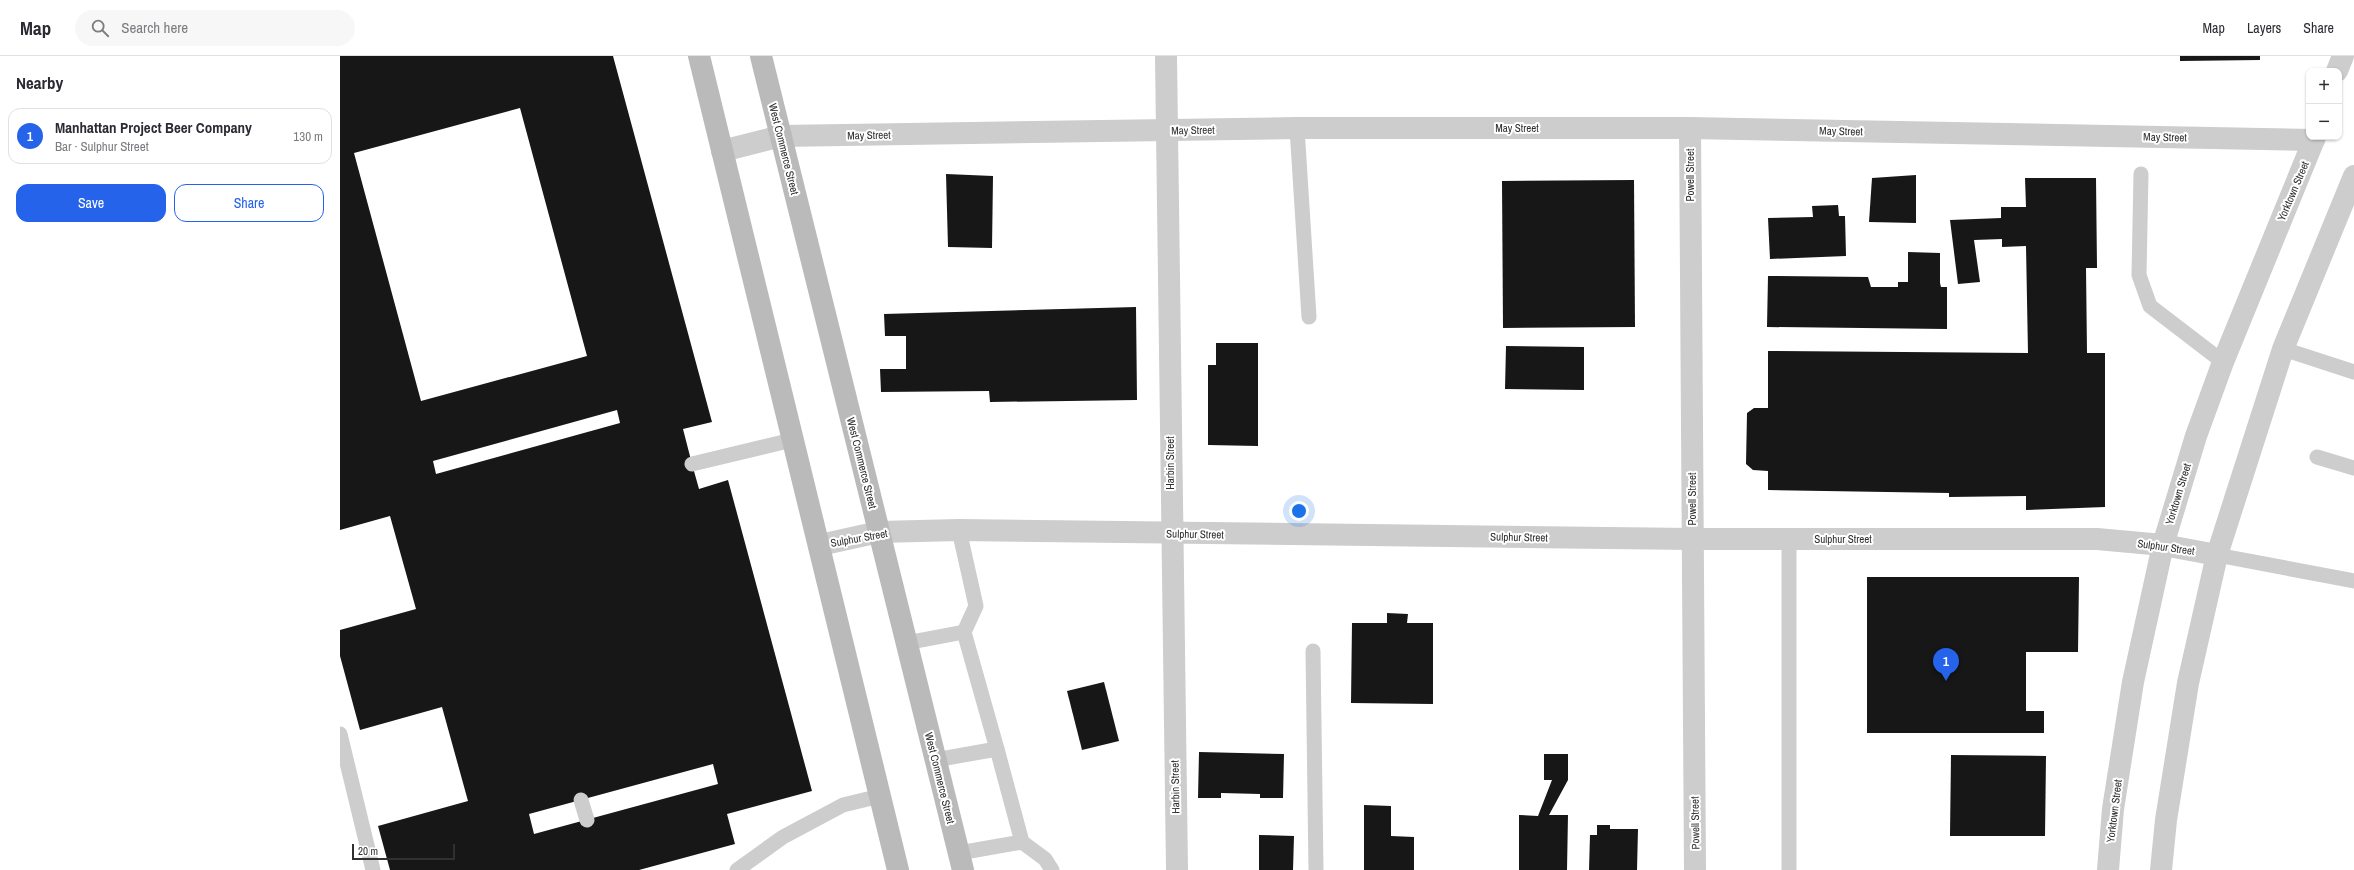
<!DOCTYPE html>
<meta charset="utf-8">
<style>
:root{--surface:#fff;--page:#f7f7f7;--text:#2b2b33;--muted:#7c7c81;--line:#e1e1e2;--accent:#2563eb}
body{margin:0;font-family:"Archivo Narrow",sans-serif;background:var(--page);color:var(--text)}
.controls{position:absolute;right:12px;top:12px;display:grid;overflow:hidden;border-radius:8px;box-shadow:0 1px 3px #0004}
.controls button{width:36px;height:36px;display:grid;place-items:center;padding:0;border:0;border-bottom:1px solid var(--line);background:var(--surface);color:var(--text);font:20px sans-serif}
.scale{position:absolute;left:12px;bottom:10px;width:103px;box-sizing:border-box;padding-left:4px;border:2px solid #303030;border-top:0;font-size:11px;line-height:14px;white-space:nowrap;color:#303030;-webkit-text-stroke:3px #fff;paint-order:stroke}
.you{position:absolute;left:959px;top:455px;width:14px;height:14px;margin:-10px;border:3px solid #fff;border-radius:50%;background:#1a73e8;box-shadow:0 0 0 6px #1a73e833}
.badge{display:grid;place-items:center;width:26px;height:26px;border-radius:50%;background:var(--accent);color:#fff;font-size:13px;font-weight:700}
.pin{position:absolute;translate:-50% -33px;filter:drop-shadow(0 1px 2px #0008)}
.pin::after{content:'';position:absolute;top:21px;width:14px;height:12px;background:inherit;clip-path:polygon(0 0,100% 0,50% 100%)}
.list{margin:0;padding:0;list-style:none}
h2{display:flex;justify-content:space-between;align-items:center;height:52px;margin:0;padding:0 16px;font-size:17px}
h2 small{font-size:13px;font-weight:400;color:var(--muted)}
.list li{display:grid;grid-template-columns:26px 1fr auto;gap:12px;align-items:center;box-sizing:border-box;height:56px;margin:0 8px 8px;padding:0 8px;border:1px solid var(--line);border-radius:12px}
.list b{display:block;font-size:15px;white-space:nowrap}
.list p{margin:0;font-size:13px;white-space:nowrap;color:var(--muted)}
.list em{font-size:13px;font-style:normal;color:var(--muted)}
.actions{display:flex;gap:8px;padding:12px 16px}
.actions a{flex:1;padding:9px 0;border:1px solid var(--accent);border-radius:12px;text-align:center;font-size:14px;color:var(--accent)}
.actions .main{background:var(--accent);color:#fff}
.icon{flex:none;width:22px;height:22px;fill:none;stroke:currentColor;stroke-width:2;stroke-linecap:round;stroke-linejoin:round}
.map{position:relative;flex:none;width:2014px;height:814px;overflow:hidden}
header{display:flex;align-items:center;gap:24px;box-sizing:border-box;height:56px;padding:0 20px;background:var(--surface);border-bottom:1px solid var(--line)}
header strong{font-size:19px}
nav{display:flex;gap:22px;margin-inline-start:auto;font-size:14px}
.search{width:280px;height:36px;background:var(--page);display:flex;align-items:center;gap:10px;box-sizing:border-box;padding:0 14px;border-radius:22px;color:var(--muted);font-size:15px}
main{display:flex}
aside{flex:1;background:var(--surface)}
.map>svg:first-child{display:block}
</style>
<header>
<strong>Map</strong>
<div class="search"><svg class="icon" aria-label="search" viewBox="0 0 24 24"><circle cx="10" cy="10" r="6"/><path d="M15 15l6 6"/></svg>Search here</div>
<nav><a>Map</a><a>Layers</a><a>Share</a></nav>
</header>
<main>
<aside>
<h2>Nearby<small></small></h2>
<ul class="list">
<li><span class="badge">1</span><div><b>Manhattan Project Beer Company</b><p>Bar · Sulphur Street</p></div><em>130 m</em></li>
</ul>
<div class="actions"><a class="main">Save</a><a>Share</a></div>
</aside>
<div class="map">
<svg width="2014" height="814" viewBox="0 0 2014 814">
<rect width="100%" height="100%" fill="#fff"/>
<g fill="#171717" fill-rule="evenodd">
<path d="M 0,0 L 273,0 L 372,366 L 343,373 L 352,408 L 359,433 L 388,424 L 472,735 L 387,758 L 395,788 L 299,814 L 50,814 L 38,770 L 128,745 L 102,651 L 20,674 L 0,600 L 0,574 L 76,553 L 50,460 L 0,474 ZM 180,52 L 247,300 L 81,345 L 14,97 ZM 277,354 L 280,367 L 96,418 L 93,405 ZM 373,708 L 378,728 L 194,778 L 189,758 Z"/>
<polygon points="1840,0 1920,0 1920,4 1840,5"/>
<polygon points="606,118 653,120 652,192 608,191"/>
<polygon points="1576,119 1576,167 1529,166 1532,122"/>
<polygon points="1685,122 1756,122 1757,212 1746,212 1747,297 1765,297 1765,451 1686,454 1686,440 1609,441 1609,437 1428,434 1428,415 1413,414 1406,408 1407,357 1414,352 1428,352 1428,295 1688,297 1686,190 1662,191 1662,183 1634,184 1640,226 1618,228 1610,164 1661,162 1661,151 1686,151"/>
<polygon points="1294,124 1295,271 1163,272 1162,125"/>
<polygon points="1498,149 1499,160 1505,160 1506,200 1430,203 1428,162 1473,161 1472,150"/>
<polygon points="1568,196 1600,197 1600,227 1601,231 1607,231 1607,273 1427,271 1428,220 1528,221 1531,231 1558,231 1558,226 1568,226"/>
<polygon points="796,251 797,344 650,346 649,335 541,336 540,313 566,313 566,280 545,280 544,258"/>
<polygon points="876,287 918,287 918,390 868,389 868,309 876,309"/>
<polygon points="1166,290 1244,291 1244,334 1165,333"/>
<polygon points="1527,521 1739,521 1738,596 1686,596 1686,655 1704,655 1704,677 1527,677"/>
<polygon points="1047,557 1068,558 1067,567 1093,567 1093,648 1011,647 1012,567 1047,567"/>
<polygon points="764,626 779,685 742,694 727,635"/>
<polygon points="859,696 944,698 943,742 920,742 920,738 881,737 881,742 858,742"/>
<polygon points="1204,698 1228,698 1228,724 1209,759 1228,759 1227,814 1179,814 1179,759 1198,760 1212,724 1204,724"/>
<polygon points="1611,699 1706,700 1705,780 1610,780"/>
<polygon points="1024,749 1051,750 1051,780 1074,781 1074,814 1024,814"/>
<polygon points="1257,769 1270,769 1270,773 1298,773 1297,814 1249,814 1250,779 1257,779"/>
<polygon points="919,779 954,780 953,814 919,814"/>
</g>
<g fill="none" stroke-linecap="round" stroke-linejoin="round">
<g stroke="#cdcdcd" stroke-width="15">
<polyline points="957,72 969,261"/>
<polyline points="1801,118 1799,219 1810,250 1883,306"/>
<polyline points="1943,293 2014,316"/>
<polyline points="1977,401 2014,412"/>
<polyline points="352,408 452,384"/>
<polyline points="1449,483 1449,814"/>
<polyline points="1877,499 2014,525"/>
<polyline points="624,576 657,693"/>
<polyline points="566,587 624,576 636,550 619,474"/>
<polyline points="973,595 976,814"/>
<polyline points="0,678 33,814"/>
<polyline points="595,704 657,693 682,786 619,797"/>
<polyline points="241,744 247,764"/>
<polyline points="682,786 705,803 712,814"/>
<polyline points="397,814 443,781 503,749 540,740"/>
</g>
<g stroke="#cdcdcd" stroke-width="22">
<polyline points="826,0 837,814"/>
<polyline points="1997,15 2003,0"/>
<polyline points="1350,72 1355,814"/>
<polyline points="382,95 441,80 957,72 1350,72 1974,84"/>
<polyline points="480,489 539,476 619,474 1352,483 1757,483 1823,489 1877,499"/>
<polyline points="1768,814 1773,753 1793,626 1823,489 1856,380 1883,306 1975,81"/>
<polyline points="1821,814 1826,764 1848,627 1877,499 1943,293 2014,120"/>
</g>
<g stroke="#bababa" stroke-width="22">
<polyline points="359,0 558,814"/>
<polyline points="421,0 623,814"/>
</g>
</g>
<g text-anchor="middle" stroke-width="4" stroke-linejoin="round" paint-order="stroke">
<g font-size="11" fill="#303030" stroke="#fff">
<text x="1177" y="76">May Street</text>
<text transform="translate(853 74) rotate(-1)" y="4">May Street</text>
<text transform="translate(1501 75) rotate(1)" y="4">May Street</text>
<text transform="translate(529 79) rotate(-1)" y="4">May Street</text>
<text transform="translate(1825 81) rotate(1)" y="4">May Street</text>
<text transform="translate(444 93) rotate(76)" y="4">West Commerce Street</text>
<text transform="translate(1350 119) rotate(-90)" y="4">Powell Street</text>
<text transform="translate(1953 135) rotate(-67)" y="4">Yorktown Street</text>
<text transform="translate(522 407) rotate(76)" y="4">West Commerce Street</text>
<text transform="translate(830 407) rotate(-90)" y="4">Harbin Street</text>
<text transform="translate(1838 438) rotate(-73)" y="4">Yorktown Street</text>
<text transform="translate(1352 443) rotate(-90)" y="4">Powell Street</text>
<text transform="translate(855 478) rotate(1)" y="4">Sulphur Street</text>
<text transform="translate(1179 481) rotate(1)" y="4">Sulphur Street</text>
<text transform="translate(519 482) rotate(-10)" y="4">Sulphur Street</text>
<text x="1503" y="487">Sulphur Street</text>
<text transform="translate(1826 491) rotate(8)" y="4">Sulphur Street</text>
<text transform="translate(600 722) rotate(76)" y="4">West Commerce Street</text>
<text transform="translate(835 731) rotate(-91)" y="4">Harbin Street</text>
<text transform="translate(1774 755) rotate(-83)" y="4">Yorktown Street</text>
<text transform="translate(1355 767) rotate(-91)" y="4">Powell Street</text>
</g>
</g>
</svg>
<div class="controls">
<button>+</button>
<button>−</button>
</div>
<div class="scale">20 m</div>
<div class="you"></div>
<div class="pin badge" style="left:1606px;top:625px">1</div>
</div>
</main>
